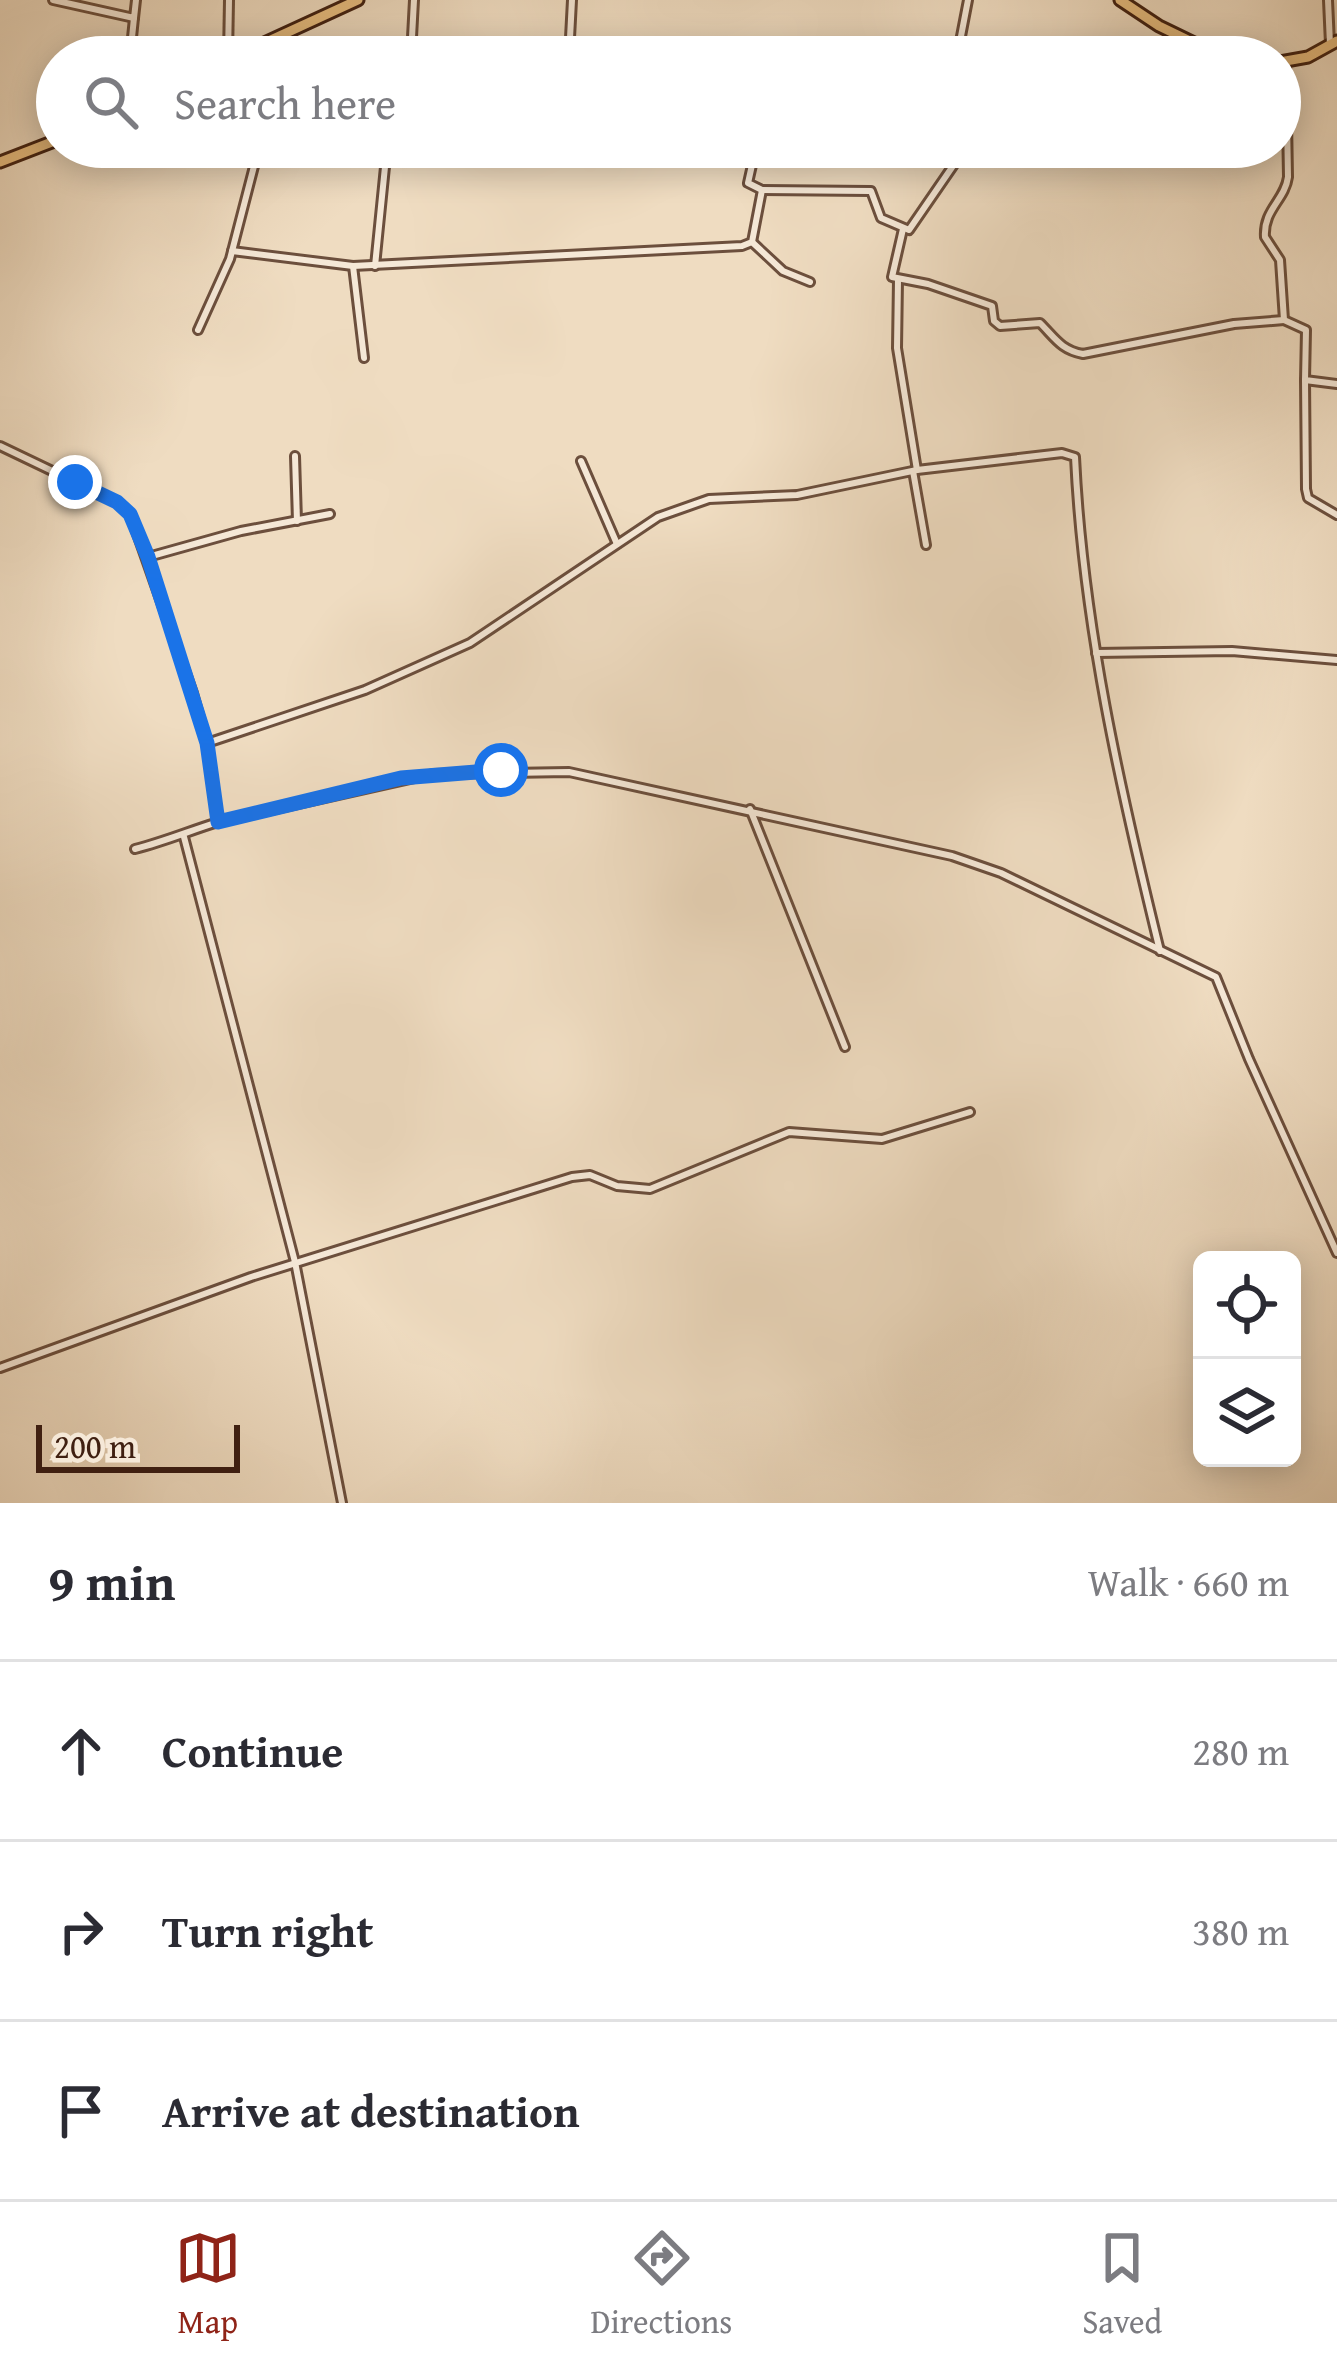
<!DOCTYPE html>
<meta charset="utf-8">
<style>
:root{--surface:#fff;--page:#f7f7f7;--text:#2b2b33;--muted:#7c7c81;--line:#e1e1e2;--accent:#8f2418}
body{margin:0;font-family:"Gentium Book Plus",serif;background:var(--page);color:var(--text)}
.controls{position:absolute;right:36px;bottom:36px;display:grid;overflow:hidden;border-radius:18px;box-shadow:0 6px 30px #0003}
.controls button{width:108px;height:108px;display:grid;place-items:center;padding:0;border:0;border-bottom:3px solid var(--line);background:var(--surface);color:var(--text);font:60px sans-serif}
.scale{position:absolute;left:36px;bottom:30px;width:204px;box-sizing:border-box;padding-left:12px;border:6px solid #402011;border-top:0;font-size:33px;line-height:42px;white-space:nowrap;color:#402011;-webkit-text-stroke:9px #f5e8d7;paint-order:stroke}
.stop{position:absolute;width:36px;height:36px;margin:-27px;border:9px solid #1a73e8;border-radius:50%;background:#fff}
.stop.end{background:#1a73e8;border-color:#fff;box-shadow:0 3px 12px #0008}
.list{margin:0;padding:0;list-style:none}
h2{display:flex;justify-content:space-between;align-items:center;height:156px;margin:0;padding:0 48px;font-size:51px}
h2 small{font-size:39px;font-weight:400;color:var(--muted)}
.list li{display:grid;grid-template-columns:78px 1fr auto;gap:36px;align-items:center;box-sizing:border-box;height:180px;padding:0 48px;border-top:3px solid var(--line)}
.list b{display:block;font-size:45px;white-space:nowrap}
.list em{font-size:39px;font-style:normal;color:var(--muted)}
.icon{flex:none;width:66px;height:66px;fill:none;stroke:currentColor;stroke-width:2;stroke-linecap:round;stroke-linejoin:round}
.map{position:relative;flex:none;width:1337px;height:1503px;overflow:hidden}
.search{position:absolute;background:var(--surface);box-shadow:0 6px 30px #0003;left:36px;right:36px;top:36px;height:132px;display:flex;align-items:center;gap:30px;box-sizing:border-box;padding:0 42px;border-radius:66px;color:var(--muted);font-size:45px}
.sheet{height:696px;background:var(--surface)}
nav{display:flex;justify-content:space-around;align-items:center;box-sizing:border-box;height:168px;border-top:3px solid var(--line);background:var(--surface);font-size:33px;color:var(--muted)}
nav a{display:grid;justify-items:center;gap:6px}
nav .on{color:var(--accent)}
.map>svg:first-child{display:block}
</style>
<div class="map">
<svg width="1337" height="1503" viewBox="0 0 1337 1503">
<rect width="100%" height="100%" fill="#efdcc1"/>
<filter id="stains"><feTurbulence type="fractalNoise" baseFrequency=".00167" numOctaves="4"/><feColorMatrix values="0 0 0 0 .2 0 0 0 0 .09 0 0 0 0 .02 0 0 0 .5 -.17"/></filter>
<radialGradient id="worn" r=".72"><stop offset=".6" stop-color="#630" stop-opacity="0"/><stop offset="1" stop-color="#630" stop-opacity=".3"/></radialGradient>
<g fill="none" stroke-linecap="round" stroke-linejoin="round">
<defs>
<g id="minor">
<polyline points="53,0 134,18 136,0"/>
<polyline points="1328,0 1330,44"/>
<polyline points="265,42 270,57"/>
<polyline points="130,57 134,18"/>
<polyline points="228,57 229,0"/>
<polyline points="407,57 411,56 414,0"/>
<polyline points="569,57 572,0"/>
<polyline points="957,57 968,0"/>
<path d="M 1286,62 L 1288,177 C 1285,200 1263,210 1265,237 L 1280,260 L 1284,320 L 1306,330 L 1305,380 L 1337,384"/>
<polyline points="971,147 1010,160 1069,147"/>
<polyline points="762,190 871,191 881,218 909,230 955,163 959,147"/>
<path d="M 903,229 L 892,277 L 928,284 L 992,306 L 994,321 L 1000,326 L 1040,323 C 1055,338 1061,350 1083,354 L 1234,324 L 1284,320"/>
<polyline points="752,242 783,271 810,282"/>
<polyline points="232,251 353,266 742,246 752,242 762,190 748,183 756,147"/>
<polyline points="353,266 364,358"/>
<polyline points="375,266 387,147"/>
<path d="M 898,280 L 897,348 L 917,470 L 1062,453 L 1075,457 C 1083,625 1120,788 1160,951"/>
<polyline points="198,330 230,259 259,147"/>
<polyline points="1305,380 1306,489 1308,498 1337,515"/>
<polyline points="0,446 117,502 130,514 193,693 207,743 218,822"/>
<polyline points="295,456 297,521"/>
<polyline points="581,461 617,544"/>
<polyline points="913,471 926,545"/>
<polyline points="148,557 241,531 330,514"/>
<polyline points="1096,653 1232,651 1337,660"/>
<polyline points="207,743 365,690 470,643 658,517 709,499 797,495 917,470"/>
<polyline points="750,809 845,1047"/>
<polyline points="184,837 295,1262 342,1503"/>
<path d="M 135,849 C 166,841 189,831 218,822 L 433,774 L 569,772 L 952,856 L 1001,873 L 1216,977 L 1249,1059 L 1337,1253"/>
<polyline points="0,1368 251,1277 572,1177 590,1175 617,1186 650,1189 789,1132 882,1139 970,1112"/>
</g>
<g id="primary">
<polyline points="1120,0 1159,26 1223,57"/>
<polyline points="234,57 358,0"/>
<polyline points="1280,62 1308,57 1337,41"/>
<polyline points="0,162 57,140"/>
</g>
</defs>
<use href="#minor" stroke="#6c4f3d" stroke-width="12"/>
<use href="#primary" stroke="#402011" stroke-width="15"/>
<use href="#minor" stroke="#f5e8d7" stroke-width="6"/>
<use href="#primary" stroke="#e8be80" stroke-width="9"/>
</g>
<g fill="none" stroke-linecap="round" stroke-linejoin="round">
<polyline stroke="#1a73e8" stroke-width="15" points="75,482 117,502 130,514 148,557 207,743 218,822 401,778 501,770"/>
</g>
<rect width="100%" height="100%" filter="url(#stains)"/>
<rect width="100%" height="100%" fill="url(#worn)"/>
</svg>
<div class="controls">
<button><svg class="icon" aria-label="locate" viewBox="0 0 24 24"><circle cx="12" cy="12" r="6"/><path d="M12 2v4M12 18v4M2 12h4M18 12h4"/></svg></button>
<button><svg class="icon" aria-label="layers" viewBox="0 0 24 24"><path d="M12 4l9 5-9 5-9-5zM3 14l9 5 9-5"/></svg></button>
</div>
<div class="scale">200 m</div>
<div class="stop" style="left:501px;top:770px"></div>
<div class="stop end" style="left:75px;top:482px"></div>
<div class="search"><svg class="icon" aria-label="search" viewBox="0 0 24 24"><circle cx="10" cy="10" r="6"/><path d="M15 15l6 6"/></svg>Search here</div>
</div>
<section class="sheet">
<h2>9 min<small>Walk · 660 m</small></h2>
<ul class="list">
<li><svg class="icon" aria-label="ahead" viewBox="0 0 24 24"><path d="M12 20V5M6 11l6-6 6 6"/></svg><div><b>Continue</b></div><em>280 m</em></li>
<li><svg class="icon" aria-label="right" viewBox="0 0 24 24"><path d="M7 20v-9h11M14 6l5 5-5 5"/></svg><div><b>Turn right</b></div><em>380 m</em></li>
<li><svg class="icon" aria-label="arrive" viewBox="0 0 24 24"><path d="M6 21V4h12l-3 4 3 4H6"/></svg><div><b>Arrive at destination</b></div></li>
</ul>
</section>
<nav>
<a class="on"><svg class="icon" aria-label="map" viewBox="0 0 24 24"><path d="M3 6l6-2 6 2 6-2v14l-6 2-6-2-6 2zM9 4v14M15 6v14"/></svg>Map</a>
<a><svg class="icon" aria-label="directions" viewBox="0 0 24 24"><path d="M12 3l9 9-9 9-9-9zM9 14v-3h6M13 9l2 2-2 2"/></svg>Directions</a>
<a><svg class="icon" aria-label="saved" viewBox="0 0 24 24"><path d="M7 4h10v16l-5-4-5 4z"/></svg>Saved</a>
</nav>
